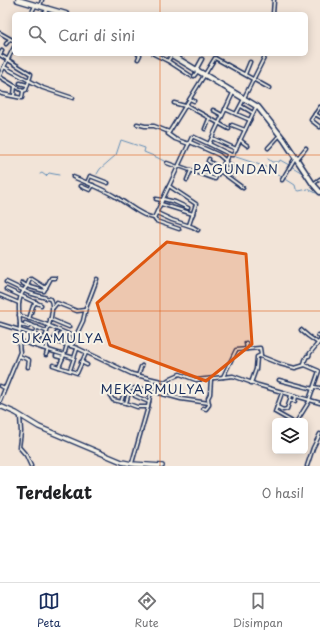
<!DOCTYPE html>
<html lang="id">
<style>
:root{--surface:#fff;--page:#f2f2f2;--text:#202124;--muted:#757577;--line:#e0e0e0;--accent:#1b2f5e}
body{margin:0;font-family:"Playpen Sans",sans-serif;background:var(--page);color:var(--text)}
.controls{position:absolute;right:12px;bottom:12px;display:grid;overflow:hidden;border-radius:6px;box-shadow:0 2px 10px #0003}
.controls button{width:36px;height:36px;display:grid;place-items:center;padding:0;border:0;border-bottom:1px solid var(--line);background:var(--surface);color:var(--text);font:20px sans-serif}
.list{margin:0;padding:0;list-style:none}
h2{display:flex;justify-content:space-between;align-items:center;height:52px;margin:0;padding:0 16px;font-size:17px}
h2 small{font-size:13px;font-weight:400;color:var(--muted)}
.icon{flex:none;width:22px;height:22px;fill:none;stroke:currentColor;stroke-width:2;stroke-linecap:round;stroke-linejoin:round}
.map{position:relative;flex:none;width:320px;height:466px;overflow:hidden}
.search{position:absolute;background:var(--surface);box-shadow:0 2px 10px #0003;left:12px;right:12px;top:12px;height:44px;display:flex;align-items:center;gap:10px;box-sizing:border-box;padding:0 14px;border-radius:6px;color:var(--muted);font-size:15px}
.sheet{height:116px;background:var(--surface)}
nav{display:flex;justify-content:space-around;align-items:center;box-sizing:border-box;height:56px;border-top:1px solid var(--line);background:var(--surface);font-size:11px;color:var(--muted)}
nav a{display:grid;justify-items:center;gap:2px}
nav .on{color:var(--accent)}
.map>svg:first-child{display:block}
</style>
<div class="map">
<svg width="320" height="466" viewBox="0 0 320 466">
<rect width="100%" height="100%" fill="#f2e4d8"/>
<filter id="ink" filterUnits="userSpaceOnUse"><feTurbulence type="fractalNoise" baseFrequency=".025" numOctaves="2"/><feDisplacementMap in="SourceGraphic" scale="8" xChannelSelector="R" yChannelSelector="G"/><feConvolveMatrix kernelMatrix="1 2 1 2 8 2 1 2 1" color-interpolation-filters="sRGB"/></filter>
<g filter="url(#ink)">
<g fill="none" stroke-linecap="round" stroke-linejoin="round">
<g stroke="#638eb7" stroke-width="1">
<polyline points="230,155 266,167 282,177"/>
<polyline points="268,159 272,162 279,162 280,160 289,165"/>
<polyline points="291,166 304,174"/>
<polyline points="40,174 42,173 46,176 49,173 59,175"/>
<polyline points="97,174 100,169 116,155 121,140 145,148 144,152 156,157 166,162"/>
<polyline points="284,178 295,185 296,189 299,191 308,189 316,193"/>
</g>
<defs>
<g id="minor">
<polyline points="40,6 42,0"/>
<polyline points="31,14 35,6"/>
<polyline points="44,14 48,8"/>
<polyline points="273,14 274,0"/>
<polyline points="0,33 14,41"/>
<polyline points="6,44 10,39"/>
<polyline points="0,54 2,51"/>
<polyline points="138,54 140,55 138,59"/>
<polyline points="154,54 168,61 171,56"/>
<polyline points="0,55 31,74 26,90 23,91"/>
<polyline points="168,61 191,76"/>
<polyline points="4,67 43,88 73,98"/>
<polyline points="196,70 202,59"/>
<polyline points="245,74 250,62"/>
<polyline points="0,75 14,47"/>
<polyline points="194,76 198,71"/>
<polyline points="0,77 23,91 22,98 2,94 0,93"/>
<polyline points="20,83 27,85"/>
<polyline points="14,95 15,86"/>
<polyline points="244,98 266,54"/>
<polyline points="190,99 194,101"/>
<polyline points="174,103 185,106"/>
<polyline points="186,105 229,129"/>
<polyline points="241,106 253,113"/>
<polyline points="320,107 311,120 320,127"/>
<polyline points="225,109 236,114 244,99"/>
<polyline points="213,110 222,115"/>
<polyline points="236,114 250,120"/>
<polyline points="315,114 320,117"/>
<polyline points="137,124 145,126 154,126 169,132"/>
<polyline points="232,125 245,130"/>
<polyline points="205,129 209,119"/>
<polyline points="212,138 236,149"/>
<polyline points="240,140 248,146"/>
<polyline points="190,142 219,155 226,161"/>
<polyline points="189,144 175,139 168,134 215,58 269,88"/>
<polyline points="209,144 231,155 233,155 256,107"/>
<polyline points="268,148 280,135"/>
<polyline points="209,159 208,161 221,169"/>
<polyline points="297,159 306,148"/>
<polyline points="225,162 232,167"/>
<polyline points="167,163 178,167"/>
<polyline points="179,166 215,179 229,154"/>
<polyline points="223,166 232,172"/>
<polyline points="220,171 243,188"/>
<path d="M 73,177 C 88,183 103,189 116,197 C 128,204 141,216 154,218 L 192,137 L 194,137 L 209,144 L 233,93"/>
<polyline points="187,180 191,170"/>
<polyline points="282,180 295,158"/>
<polyline points="87,183 90,176 108,183"/>
<polyline points="313,184 320,179"/>
<polyline points="81,186 90,190 93,185"/>
<polyline points="169,186 196,204 189,225"/>
<polyline points="156,199 162,200"/>
<polyline points="163,199 175,202 188,208"/>
<polyline points="161,204 193,214"/>
<polyline points="157,213 172,220 193,227 198,230"/>
<polyline points="154,218 156,221 179,229"/>
<polyline points="32,279 46,288"/>
<path d="M 6,282 L 29,293 L 50,299 C 57,308 45,336 42,348 L 20,341"/>
<polyline points="22,283 27,286 30,279"/>
<polyline points="6,289 41,305"/>
<polyline points="0,295 19,303"/>
<polyline points="53,308 57,303 77,311 85,310"/>
<polyline points="19,315 45,324 75,337"/>
<polyline points="29,319 33,306 36,302"/>
<polyline points="50,319 69,327"/>
<polyline points="25,323 46,331"/>
<polyline points="0,324 77,348 132,374 165,382 171,378 180,374 196,380 233,376 258,385 320,403"/>
<polyline points="20,324 28,327 30,325"/>
<polyline points="301,330 308,336 318,343"/>
<polyline points="318,335 320,337"/>
<polyline points="34,336 37,327"/>
<polyline points="45,340 45,342 47,343 47,349"/>
<polyline points="54,341 57,333"/>
<polyline points="246,343 247,349"/>
<polyline points="36,346 39,337"/>
<polyline points="71,346 83,321 86,308 97,279"/>
<polyline points="42,348 64,355 67,345"/>
<polyline points="46,355 48,349"/>
<polyline points="19,356 29,360 28,367"/>
<polyline points="56,356 63,358"/>
<polyline points="260,356 280,364 295,368 305,365 319,371 309,400"/>
<polyline points="74,358 64,355 59,367 77,373 86,353"/>
<polyline points="81,362 87,365"/>
<polyline points="53,365 59,367"/>
<polyline points="304,365 305,360 307,356 309,356 310,353 320,341"/>
<polyline points="70,370 77,349"/>
<polyline points="138,376 141,367 142,366"/>
<polyline points="223,377 236,350 260,348 261,355 257,357 256,369 251,383"/>
<polyline points="279,380 313,389"/>
<polyline points="0,386 5,388"/>
<polyline points="314,387 320,388"/>
<polyline points="282,393 275,412 291,421"/>
<polyline points="291,395 290,400 295,401 296,396"/>
<polyline points="135,396 149,402"/>
<polyline points="111,397 113,400 126,403"/>
<path d="M 0,401 L 20,352 C 18,343 20,334 20,324 C 19,309 16,299 27,286 L 44,291 L 51,278 L 55,278"/>
<polyline points="121,402 124,393"/>
<polyline points="148,407 137,407 126,403 130,389 137,388 148,390 181,399 209,403"/>
<polyline points="277,407 283,410 287,409 290,400"/>
<polyline points="203,408 206,409 209,405 208,398 210,394 211,379"/>
<polyline points="20,416 21,432 19,447 26,455 31,466"/>
<polyline points="297,421 310,400"/>
<polyline points="132,463 148,407 153,380"/>
<polyline points="307,466 313,448 320,434"/>
</g>
<polyline id="secondary" points="0,406 16,413 39,427 122,462 132,464 162,466"/>
<g id="primary">
<polyline points="18,0 66,14"/>
<polyline points="170,54 258,107 284,140 313,184 320,192"/>
</g>
</defs>
<use href="#minor" stroke="#1b2f5e" stroke-width="5"/>
<use href="#secondary" stroke="#1b2f5e" stroke-width="6"/>
<use href="#primary" stroke="#1b2f5e" stroke-width="7"/>
<use href="#minor" stroke="#f7f3e8" stroke-width="2"/>
<use href="#secondary" stroke="#f7f3e8" stroke-width="3.5"/>
<use href="#primary" stroke="#f7f3e8" stroke-width="4"/>
</g>
</g>
<path fill="#de5710" fill-opacity="0.2" stroke="#de5710" stroke-width="3" stroke-linejoin="round" d="M 167,242 L 246,254 L 252,344 L 206,381 L 110,345 L 97,303 Z"/>
<path fill="none" stroke="#de5710" stroke-width="1" stroke-opacity="0.55" d="M 160,0 L 160,14M 160,54 L 160,466M 0,155 L 320,155M 0,311 L 320,311"/>
<g text-anchor="middle" stroke-width="4" stroke-linejoin="round" paint-order="stroke">
<g font-size="13" letter-spacing="1" fill="#1b2f5e" stroke="#f7f3e8">
<text x="236" y="174">PAGUNDAN</text>
<text x="58" y="343">SUKAMULYA</text>
<text x="153" y="394">MEKARMULYA</text>
</g>
</g>
</svg>
<div class="controls">
<button><svg class="icon" aria-label="layers" viewBox="0 0 24 24"><path d="M12 4l9 5-9 5-9-5zM3 14l9 5 9-5"/></svg></button>
</div>
<div class="search"><svg class="icon" aria-label="search" viewBox="0 0 24 24"><circle cx="10" cy="10" r="6"/><path d="M15 15l6 6"/></svg>Cari di sini</div>
</div>
<section class="sheet">
<h2>Terdekat<small>0 hasil</small></h2>
<ul class="list">
</ul>
</section>
<nav>
<a class="on"><svg class="icon" aria-label="map" viewBox="0 0 24 24"><path d="M3 6l6-2 6 2 6-2v14l-6 2-6-2-6 2zM9 4v14M15 6v14"/></svg>Peta</a>
<a><svg class="icon" aria-label="directions" viewBox="0 0 24 24"><path d="M12 3l9 9-9 9-9-9zM9 14v-3h6M13 9l2 2-2 2"/></svg>Rute</a>
<a><svg class="icon" aria-label="saved" viewBox="0 0 24 24"><path d="M7 4h10v16l-5-4-5 4z"/></svg>Disimpan</a>
</nav>
